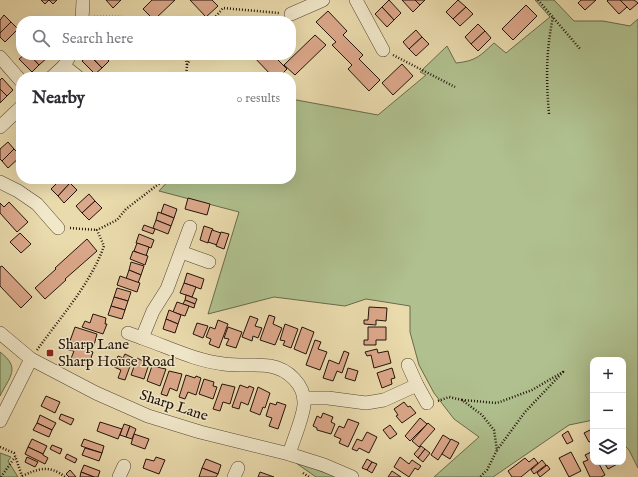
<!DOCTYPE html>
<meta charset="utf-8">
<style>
:root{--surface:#fff;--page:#f7f7f7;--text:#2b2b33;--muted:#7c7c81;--line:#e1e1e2}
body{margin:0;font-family:"IM FELL English",serif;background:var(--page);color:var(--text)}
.controls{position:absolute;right:12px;bottom:12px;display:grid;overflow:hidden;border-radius:8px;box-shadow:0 4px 16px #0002}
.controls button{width:36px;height:36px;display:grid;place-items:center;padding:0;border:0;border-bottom:1px solid var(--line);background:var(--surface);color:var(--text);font:20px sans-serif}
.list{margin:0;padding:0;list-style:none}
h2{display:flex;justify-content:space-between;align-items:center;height:52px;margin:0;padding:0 16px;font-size:17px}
h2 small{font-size:13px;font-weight:400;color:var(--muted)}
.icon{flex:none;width:22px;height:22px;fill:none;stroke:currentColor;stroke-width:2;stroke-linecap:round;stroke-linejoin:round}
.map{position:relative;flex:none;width:638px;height:477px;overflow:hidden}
.search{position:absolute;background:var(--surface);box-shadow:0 4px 16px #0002;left:16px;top:16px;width:280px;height:44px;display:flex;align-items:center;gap:10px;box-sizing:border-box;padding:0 14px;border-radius:16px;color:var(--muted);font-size:15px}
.panel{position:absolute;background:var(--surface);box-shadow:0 4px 16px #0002;left:16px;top:72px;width:280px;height:112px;border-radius:16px}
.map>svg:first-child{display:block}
</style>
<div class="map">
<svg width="638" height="477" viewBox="0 0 638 477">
<rect width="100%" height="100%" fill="#eadbad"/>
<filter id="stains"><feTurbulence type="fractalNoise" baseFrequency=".005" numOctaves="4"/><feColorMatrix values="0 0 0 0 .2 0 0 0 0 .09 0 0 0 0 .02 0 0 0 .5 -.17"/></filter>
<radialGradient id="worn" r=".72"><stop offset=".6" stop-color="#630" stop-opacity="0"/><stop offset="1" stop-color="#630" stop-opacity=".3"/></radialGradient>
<g fill="#b0c18f" stroke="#6a6a4c">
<path d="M 535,0 L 554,0 L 574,21 L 603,21 L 630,26 L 638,19 L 638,468 L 629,450 L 623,444 L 623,360 L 593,360 L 593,420 L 569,425 L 493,477 L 434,477 L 479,437 L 454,419 L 434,393 L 419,365 L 410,332 L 410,306 L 366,299 L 345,306 L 274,297 L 208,314 L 239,212 L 159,191 L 170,179 L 291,179 L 291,99 L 378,115 L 426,75 L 420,72 L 447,46 L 456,63 C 476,61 480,56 494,43 L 506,53 L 550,17 Z"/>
<path d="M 0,352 C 21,368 10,376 0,396 Z"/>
<polygon points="0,453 11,457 8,461 18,477 0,477"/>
<polygon points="296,463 315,469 336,477 316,477"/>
</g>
<g fill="#dca88b" stroke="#23130a">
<polygon points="41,0 57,0 53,4 49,0 45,4"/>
<polygon points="106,0 121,0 113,8"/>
<polygon points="152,0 175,0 154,20 143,9"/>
<polygon points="190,0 212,0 218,6 206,17"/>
<polygon points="389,0 401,13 394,20 382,7"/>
<polygon points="402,0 415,0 420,5 413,12"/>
<polygon points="415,0 425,0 420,5"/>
<polygon points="458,0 466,7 453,19 446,12"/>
<polygon points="581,0 596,0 585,10 578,3"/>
<polygon points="608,0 620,0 627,7 619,14 607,1"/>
<polygon points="620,0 634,0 638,3 630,10"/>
<polygon points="526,5 537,16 513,40 502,29"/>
<polygon points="382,7 394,20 387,27 375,14"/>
<polygon points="466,7 473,14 460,26 453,19"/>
<polygon points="328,11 347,31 343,35 363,55 359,59 380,80 369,91 348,69 352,65 332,45 336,42 316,22"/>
<polygon points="4,15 11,22 0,33 0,20"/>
<polygon points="50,17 54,21 45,21"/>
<polygon points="11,22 18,29 5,42 0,37 0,33"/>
<polygon points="478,24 485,31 471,44 465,37"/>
<polygon points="416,30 422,37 409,49 403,42"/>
<polygon points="485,31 491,38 478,51 471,44"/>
<polygon points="315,35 326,45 295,75 284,65"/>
<polygon points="422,37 429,44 416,56 409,49"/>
<polygon points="24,55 30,55 39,65 32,72 19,59"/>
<polygon points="30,55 44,55 47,58 39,65"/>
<polygon points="89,55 102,68 95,74 82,61"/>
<polygon points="90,55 103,55 109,61 102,68"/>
<polygon points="252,55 273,55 287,69 279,77 273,77"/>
<polygon points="402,64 413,76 393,95 382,83"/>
<polygon points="2,78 13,90 7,96 0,89 0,80"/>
<polygon points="0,89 7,96 0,103"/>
<polygon points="8,142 14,149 2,161 0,159 0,149"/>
<polygon points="14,149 21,156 8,168 2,161"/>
<polygon points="32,179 42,179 37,184"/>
<polygon points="61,179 66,179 70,183 58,196 51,189"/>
<polygon points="70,183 77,190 64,203 58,196"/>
<polygon points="89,194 95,201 82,213 76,206"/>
<polygon points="188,198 210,204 207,215 185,209"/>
<polygon points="95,201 102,208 89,220 82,213"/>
<polygon points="9,202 28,222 17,232 0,213 0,203 4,207"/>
<polygon points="164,204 177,209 174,218 161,213"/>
<polygon points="158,212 174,218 171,226 156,220"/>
<polygon points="156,220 171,226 168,234 153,228"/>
<polygon points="144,225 155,229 153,234 142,230"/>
<polygon points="204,226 213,229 208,243 200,240"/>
<polygon points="212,230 221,233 217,245 208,242"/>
<polygon points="221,232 229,234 224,249 216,246"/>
<polygon points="20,233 31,244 21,253 10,242"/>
<polygon points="139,234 154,240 151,248 136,243"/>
<polygon points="87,239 97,251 65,279 66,280 45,299 35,288 56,269 55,268"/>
<polygon points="137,243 149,247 146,256 134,251"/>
<polygon points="133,251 148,256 145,265 130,259"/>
<polygon points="131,262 144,266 141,275 129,270"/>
<polygon points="2,266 32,297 21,308 0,286 0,267"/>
<polygon points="129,270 141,275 138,283 126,279"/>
<polygon points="187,273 204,279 201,289 184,283"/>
<polygon points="120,276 140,283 137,292 117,285"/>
<polygon points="184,283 196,287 192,297 180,293"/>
<polygon points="117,288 131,292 128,301 114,297"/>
<polygon points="186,295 197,299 195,304 185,300"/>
<polygon points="114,297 128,301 125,310 111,306"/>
<polygon points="185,300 195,304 194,308 183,304"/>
<polygon points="177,302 189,306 185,316 173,312"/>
<polygon points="111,306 125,310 122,319 108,315"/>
<polygon points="369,307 387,308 386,321 376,320 376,325 364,324 364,320 368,320"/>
<polygon points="169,310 181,315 178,324 166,319"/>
<polygon points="93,314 106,318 105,324 107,324 103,334 82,327 85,321 90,323"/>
<polygon points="269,315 275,317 273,324 282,328 275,345 260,340"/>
<polygon points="250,316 258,319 255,326 262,328 258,338 253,336 252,341 242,337"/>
<polygon points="166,319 178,324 175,333 163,329"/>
<polygon points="218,320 228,324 219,348 209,344 211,339 206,337 210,327 215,329"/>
<polygon points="197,323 208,326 203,338 193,334"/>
<polygon points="285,324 298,329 291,348 283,345 285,341 280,340"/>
<polygon points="75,327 97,334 93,349 70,341"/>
<polygon points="228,327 242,332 236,348 226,345 229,339 224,338"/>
<polygon points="302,327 314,332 306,354 294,349"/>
<polygon points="368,327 386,327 386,340 376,340 376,345 364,345 364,340 368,340"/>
<polygon points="315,340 321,342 318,349 327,352 320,370 306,365"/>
<polygon points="70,344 93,352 88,367 70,361 74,351 68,350"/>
<polygon points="377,349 378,353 388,351 391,363 374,368 371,355 367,356 365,352"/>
<polygon points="344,351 349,353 342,373 337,371 333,381 323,378 329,360 339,364"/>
<polygon points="125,354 133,358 125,380 118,378 121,370 114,367 118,356 123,358"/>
<polygon points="137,358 143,361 142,362 149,364 144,379 131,375"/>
<polygon points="152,366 166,369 160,386 147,381"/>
<polygon points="348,368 358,371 355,381 345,378"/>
<polygon points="392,368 395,378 391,379 392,384 382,388 377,373"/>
<polygon points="169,371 182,374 177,391 170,388 167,396 161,394"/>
<polygon points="186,375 195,378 196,376 201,378 196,395 188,392 185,399 179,397"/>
<polygon points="204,379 214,382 213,386 217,387 213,399 199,394"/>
<polygon points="222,384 235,387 230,404 223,402 220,411 213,409"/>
<polygon points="240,385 248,388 249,386 254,388 248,405 241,402 239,409 232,407"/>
<polygon points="258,387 270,393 265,408 263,407 260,415 250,411"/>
<polygon points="46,396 60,402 55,413 41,406"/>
<polygon points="277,402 286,405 278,429 269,426 272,418 266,416 270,403 276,405"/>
<polygon points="404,402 408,407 410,406 416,413 402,423 396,416 398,415 394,409"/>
<polygon points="323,413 333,417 331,422 335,424 331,434 317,430 317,428 313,426 317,416 321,418"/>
<polygon points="61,414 74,419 71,425 59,419"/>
<polygon points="40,415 56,423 52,430 37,423"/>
<polygon points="420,418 427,424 410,441 405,436"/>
<polygon points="348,419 359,423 348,447 339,443 341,439 334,436 339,426 344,428"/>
<polygon points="100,422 122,429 118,439 97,431"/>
<polygon points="37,423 52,430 49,437 33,430"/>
<polygon points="428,423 435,429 419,447 412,441"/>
<polygon points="124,424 130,426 126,437 120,435"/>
<polygon points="390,425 397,434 390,439 383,430"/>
<polygon points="130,426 136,429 132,439 126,437"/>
<polygon points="590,430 593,436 593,440 589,442 584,433"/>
<polygon points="568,431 573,441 567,444 562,435"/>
<polygon points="367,432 377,437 369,453 359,448 357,451 352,449 357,439 362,441"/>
<polygon points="134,434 149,439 145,449 131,444"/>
<polygon points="443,435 451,440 438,460 431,455"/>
<polygon points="32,439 47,446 43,454 28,447"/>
<polygon points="84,439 104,446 102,453 81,446"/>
<polygon points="451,439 459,443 450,459 442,454"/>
<polygon points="52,445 62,449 60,454 50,449"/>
<polygon points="421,446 425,449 418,458 414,454"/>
<polygon points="28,447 43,454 43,455 48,458 45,464 25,454"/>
<polygon points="85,448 102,453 99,461 82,455"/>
<polygon points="425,449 430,453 423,462 418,458"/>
<polygon points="571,452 581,471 569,477 559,458"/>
<polygon points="591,452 593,455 593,462 598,462 605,475 601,477 590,477 583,462 588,460 585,455"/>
<polygon points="67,454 77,459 75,463 65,458"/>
<polygon points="27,457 38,462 35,467 25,462"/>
<polygon points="156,457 165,460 159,474 143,468 146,459 154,461"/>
<polygon points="400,457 409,464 412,460 421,466 418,470 415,468 409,477 394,467"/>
<polygon points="525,458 529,462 534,458 538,463 521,477 512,477 508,471"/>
<polygon points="206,459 221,465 218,474 202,468"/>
<polygon points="367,459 372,462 367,470 362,468"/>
<polygon points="542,460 546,465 534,474 531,470"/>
<polygon points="372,462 377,464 372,473 367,470"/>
<polygon points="604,462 621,462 608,469"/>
<polygon points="84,465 100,471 98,477 94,477 81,472"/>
<polygon points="547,465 550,469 540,477 537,473"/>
<polygon points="202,468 218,474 216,477 199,477"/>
<polygon points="70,470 76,477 69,477 66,474"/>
<polygon points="392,471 401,477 388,477"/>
<polygon points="81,472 94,477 80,477"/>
<polygon points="260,472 274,477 258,477"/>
</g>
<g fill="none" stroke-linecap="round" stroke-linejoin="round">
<defs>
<g id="minor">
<polyline points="356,0 383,50"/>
<polyline points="291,14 323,0"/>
<polyline points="82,21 83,0"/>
<polyline points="0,57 21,81"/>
<polyline points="64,66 78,77"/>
<polyline points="52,77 64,66 70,55"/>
<polyline points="0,127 21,107"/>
<polyline points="0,182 18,191 37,204 58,228"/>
<path d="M 190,227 L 167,289 L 153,311 L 142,338 C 168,347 196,361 224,364 C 239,366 255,364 270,366 C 288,369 305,385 304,404 C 304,415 293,441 289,454"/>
<polyline points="181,252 209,262"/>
<polyline points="0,333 31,359 96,393 148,416 200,432 289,454 324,465 352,477"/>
<polyline points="128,333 142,338"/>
<polyline points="408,365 417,385"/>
<polyline points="304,398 328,398 366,403 384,400 417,385 427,403"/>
<polyline points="0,421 31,359"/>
<polyline points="119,477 124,466"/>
<polyline points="234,477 238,468"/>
</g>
</defs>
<use href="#minor" stroke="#554533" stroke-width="14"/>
<g stroke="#23130a" stroke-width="2.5" stroke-dasharray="1 2" stroke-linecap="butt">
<polyline points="538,0 581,50"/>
<polyline points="94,17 121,17 143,21"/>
<polyline points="212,21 223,8 279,13"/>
<polyline points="185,55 187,65 186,77"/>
<polyline points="393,55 455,87"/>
<polyline points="187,65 192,55"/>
<path d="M 549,114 C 546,79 546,51 553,17"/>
<polyline points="70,228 97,230"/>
<path d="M 37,350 C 60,318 91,283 104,246 L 97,230 L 117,220 L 126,209 L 160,183 L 164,179"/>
<polyline points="462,400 497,403 532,390 563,372 525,412 497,450"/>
<polyline points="438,401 449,397 462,400 482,415 494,430 497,450 487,470 480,477"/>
<polyline points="0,447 14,453 22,476"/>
<polyline points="303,473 309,477"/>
<path d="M 22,476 C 38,469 49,464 65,477"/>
<polyline points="1,477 15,457"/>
</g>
<use href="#minor" stroke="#f1e8ca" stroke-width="13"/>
</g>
<rect fill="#8f2418" stroke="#f1e8ca" stroke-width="1.5" x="46" y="349" width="8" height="8" rx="2"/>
<g text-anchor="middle" stroke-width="3" stroke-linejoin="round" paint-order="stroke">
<g font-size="15" fill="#23130a" stroke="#f1e8ca" text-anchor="start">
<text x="58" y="349">Sharp Lane<tspan x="58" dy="17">Sharp House Road</tspan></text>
</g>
<g font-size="15" fill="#23130a" stroke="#f1e8ca">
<text transform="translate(174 405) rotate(18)" y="5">Sharp Lane</text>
</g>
</g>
<rect width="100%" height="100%" filter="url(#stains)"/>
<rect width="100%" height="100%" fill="url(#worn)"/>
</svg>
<div class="controls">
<button>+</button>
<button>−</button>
<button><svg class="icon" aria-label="layers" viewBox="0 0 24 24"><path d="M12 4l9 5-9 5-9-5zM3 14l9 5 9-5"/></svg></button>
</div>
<div class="search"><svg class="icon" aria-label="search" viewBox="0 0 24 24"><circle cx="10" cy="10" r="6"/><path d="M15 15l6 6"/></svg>Search here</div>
<section class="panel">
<h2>Nearby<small>0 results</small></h2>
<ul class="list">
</ul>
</section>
</div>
